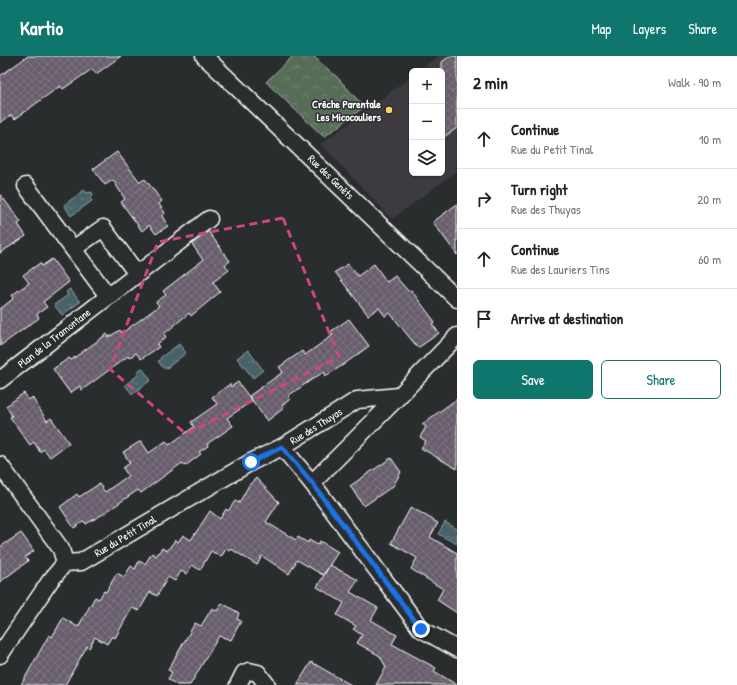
<!DOCTYPE html>
<meta charset="utf-8">
<style>
:root{--surface:#fff;--page:#f2f2f2;--text:#222;--muted:#767676;--line:#e0e0e0;--accent:#0f766e}
body{margin:0;font-family:"Patrick Hand",sans-serif;background:var(--page);color:var(--text)}
.controls{position:absolute;right:12px;top:12px;display:grid;overflow:hidden;border-radius:6px;box-shadow:0 1px 3px #0004}
.controls button{width:36px;height:36px;display:grid;place-items:center;padding:0;border:0;border-bottom:1px solid var(--line);background:var(--surface);color:var(--text);font:20px sans-serif}
.stop{position:absolute;width:12px;height:12px;margin:-9px;border:3px solid #1a73e8;border-radius:50%;background:#fff}
.stop.end{background:#1a73e8;border-color:#fff;box-shadow:0 1px 4px #0008}
.list{margin:0;padding:0;list-style:none}
h2{display:flex;justify-content:space-between;align-items:center;height:52px;margin:0;padding:0 16px;font-size:17px}
h2 small{font-size:13px;font-weight:400;color:var(--muted)}
.list li{display:grid;grid-template-columns:26px 1fr auto;gap:12px;align-items:center;box-sizing:border-box;height:60px;padding:0 16px;border-top:1px solid var(--line)}
.list b{display:block;font-size:15px;white-space:nowrap}
.list p{margin:0;font-size:13px;white-space:nowrap;color:var(--muted)}
.list em{font-size:13px;font-style:normal;color:var(--muted)}
.actions{display:flex;gap:8px;padding:12px 16px}
.actions a{flex:1;padding:9px 0;border:1px solid var(--accent);border-radius:6px;text-align:center;font-size:14px;color:var(--accent)}
.actions .main{background:var(--accent);color:#fff}
.icon{flex:none;width:22px;height:22px;fill:none;stroke:currentColor;stroke-width:2;stroke-linecap:round;stroke-linejoin:round}
.map{position:relative;flex:none;width:457px;height:629px;overflow:hidden}
header{display:flex;align-items:center;gap:24px;box-sizing:border-box;height:56px;padding:0 20px;background:var(--accent);color:#fff}
header strong{font-size:19px}
nav{display:flex;gap:22px;margin-inline-start:auto;font-size:14px}
main{display:flex}
aside{flex:1;background:var(--surface)}
.map>svg:first-child{display:block}
</style>
<header>
<strong>Kartio</strong>
<nav><a>Map</a><a>Layers</a><a>Share</a></nav>
</header>
<main>
<div class="map">
<svg width="457" height="629" viewBox="0 0 457 629">
<defs>
<pattern id="forest-crowns" width="20" height="18" patternUnits="userSpaceOnUse"><rect width="20" height="18" fill="#586d59"/><path d="M2 6a3 3 0 1 1 6 0M12 15a3 3 0 1 1 6 0" fill="none" stroke="#718372"/></pattern>
<pattern id="water-ripples" width="26" height="14" patternUnits="userSpaceOnUse"><rect width="26" height="14" fill="#47646a"/><path d="M2 4q2-2 4 0t4 0M15 11q2-2 4 0t4 0" fill="none" stroke="#637b80"/></pattern>
<pattern id="building-cross-hatch" width="8" height="8" patternUnits="userSpaceOnUse"><rect width="8" height="8" fill="#675d6c"/><path d="M0 0l8 8M0 8l8-8" fill="none" stroke="#7e7582"/></pattern>
</defs>
<rect width="100%" height="100%" fill="#2a2d2e"/>
<filter id="ink" filterUnits="userSpaceOnUse"><feTurbulence type="fractalNoise" baseFrequency=".025" numOctaves="2"/><feDisplacementMap in="SourceGraphic" scale="8" xChannelSelector="R" yChannelSelector="G"/><feConvolveMatrix kernelMatrix="1 2 1 2 8 2 1 2 1" color-interpolation-filters="sRGB"/></filter>
<g filter="url(#ink)">
<polygon fill="#3c3b41" points="438,0 457,0 457,115 392,163 321,88 412,20 412,117 442,117 442,15 418,15"/>
<polygon fill="url(#forest-crowns)" stroke="#acb6ac" points="293,0 313,0 337,21 364,51 324,81 266,26"/>
<g fill="url(#water-ripples)" stroke="#91a2a6">
<polygon points="84,134 87,137 92,136 93,139 90,142 92,145 71,160 64,149"/>
<polygon points="70,233 80,246 62,259 54,249 68,239 66,236"/>
<polygon points="179,288 186,297 167,312 163,312 158,305 161,303 160,302"/>
<polygon points="248,294 263,314 253,322 237,302"/>
<polygon points="142,312 151,324 132,338 125,329 138,319 138,315"/>
<polygon points="445,466 457,473 457,488 438,478"/>
</g>
<g fill="url(#building-cross-hatch)" stroke="#fff">
<polygon points="28,0 121,0 96,18 92,13 63,33 60,30 15,63 11,59 0,67 0,20"/>
<polygon points="450,0 457,0 457,72 442,82 442,6"/>
<polygon points="117,96 140,126 145,123 162,145 159,148 165,157 162,160 168,170 156,178 149,169 142,175 121,146 125,143 113,124 105,129 93,113"/>
<polygon points="0,138 21,166 18,168 26,180 0,197"/>
<polygon points="457,148 457,199 433,166"/>
<polygon points="208,175 230,205 225,209 229,214 213,226 220,236 191,260 189,257 164,278 166,281 157,288 159,291 141,303 136,297 129,302 128,300 82,334 80,330 70,337 53,313 69,302 71,304 107,278 109,281 120,274 122,277 159,250 156,246 166,239 163,235 203,204 192,188"/>
<polygon points="52,203 69,226 43,246 47,251 37,258 39,262 0,290 0,253 14,242 12,239 29,227 23,219 40,207 42,210"/>
<polygon points="348,208 358,220 374,208 387,226 395,220 408,235 411,234 435,266 432,268 439,277 418,292 390,257 385,260 379,252 368,259 335,216"/>
<polygon points="349,263 369,290 343,309 326,320 324,316 314,322 288,340 291,343 282,349 284,352 267,365 249,340 283,316 279,311 302,295 305,299 333,279 330,276"/>
<polygon points="238,326 252,345 227,362 233,370 207,388 208,390 199,396 201,398 185,410 182,407 141,437 138,434 103,458 86,468 84,465 74,472 60,451 77,438 79,441 99,428 105,436 128,420 123,412 130,407 123,396 141,385 149,397 166,385 169,389 194,371 191,366 217,348 212,341 230,328 231,331"/>
<polygon points="24,337 29,344 32,341 47,365 51,362 69,387 50,401 44,393 40,396 34,386 30,389 10,361 12,360 6,350"/>
<polygon points="457,343 457,413 421,392 426,385 420,381 426,371 422,368"/>
<polygon points="391,402 401,416 393,430 364,450 350,430"/>
<polygon points="256,422 279,446 266,466 296,484 298,481 308,487 309,484 318,489 320,485 338,496 323,519 297,504 289,518 262,500 257,509 231,493 229,495 226,493 221,501 211,495 200,514 192,509 187,518 181,515 175,525 168,521 157,540 150,536 139,555 132,552 115,582 112,580 107,588 95,581 89,592 87,590 65,629 21,629 49,579 52,581 63,562 78,571 95,541 99,543 104,535 106,536 117,517 124,521 131,510 135,513 139,505 145,508 152,497 156,500 162,492 167,495 175,484 178,486 183,479 191,484 210,455 220,463 226,453 228,455 235,445 239,447 249,429"/>
<polygon points="411,451 438,467 430,481 457,497 457,557 437,544 443,533 411,513 417,502 391,487"/>
<polygon points="21,477 34,495 25,501 28,505 0,526 0,491"/>
<polygon points="330,509 358,524 350,536 378,552 371,564 397,579 392,588 436,612 434,615 457,629 376,629 386,611 380,600 357,587 362,579 353,573 356,570 337,559 344,547 317,531"/>
<polygon points="222,547 239,557 237,563 241,565 231,584 219,580 190,629 177,629 168,623 172,616 168,614 195,567 201,570 212,552 217,555"/>
<polygon points="311,606 351,629 297,629"/>
</g>
<g fill="none" stroke-linecap="round" stroke-linejoin="round">
<defs>
<g id="minor">
<polyline points="204,0 457,243"/>
<polyline points="26,130 73,193"/>
<polyline points="108,240 73,193 103,172 137,218"/>
<polyline points="0,324 209,163"/>
<polygon points="399,340 312,427 282,391 357,344"/>
<polyline points="399,340 457,280"/>
<polyline points="0,409 61,493 65,507"/>
<polyline points="312,427 421,573 457,593"/>
<polyline points="0,599 50,525 65,507 81,506 251,406 282,391"/>
<polyline points="238,629 244,617 249,615 258,617 267,629"/>
</g>
</defs>
<use href="#minor" stroke="#fff" stroke-width="19"/>
<use href="#minor" stroke="#2a2d2e" stroke-width="16"/>
</g>
</g>
<g fill="none" stroke-linecap="round" stroke-linejoin="round" filter="url(#ink)">
<polyline stroke="#1a73e8" stroke-width="5" points="251,406 282,391 312,427 421,573"/>
</g>
<path fill="none" stroke="#ce467c" stroke-width="3" stroke-dasharray="8 5" stroke-linejoin="round" d="M 283,162 L 339,301 L 186,378 L 110,313 L 158,186 Z"/>
<circle fill="#ffd166" stroke="#2a2d2e" stroke-width="1.5" cx="389" cy="54" r="4"/>
<g text-anchor="middle" stroke-width="3" stroke-linejoin="round" paint-order="stroke">
<g font-size="11" font-weight="bold" fill="#fff" stroke="#2a2d2e" text-anchor="end">
<text x="381" y="52">Crêche Parentale<tspan x="381" dy="13">Les Micocouliers</tspan></text>
</g>
<g font-size="11" fill="#fff" stroke="#2a2d2e">
<text transform="translate(331 121) rotate(44)" y="4">Rue des Genêts</text>
<text transform="translate(54 282) rotate(-38)" y="4">Plan de la Tramontane</text>
<text transform="translate(316 370) rotate(-32)" y="4">Rue des Thuyas</text>
<text transform="translate(125 480) rotate(-31)" y="4">Rue du Petit Tinal</text>
</g>
</g>
</svg>
<div class="controls">
<button>+</button>
<button>−</button>
<button><svg class="icon" aria-label="layers" viewBox="0 0 24 24"><path d="M12 4l9 5-9 5-9-5zM3 14l9 5 9-5"/></svg></button>
</div>
<div class="stop" style="left:251px;top:406px"></div>
<div class="stop end" style="left:421px;top:573px"></div>
</div>
<aside>
<h2>2 min<small>Walk · 90 m</small></h2>
<ul class="list">
<li><svg class="icon" aria-label="ahead" viewBox="0 0 24 24"><path d="M12 20V5M6 11l6-6 6 6"/></svg><div><b>Continue</b><p>Rue du Petit Tinal</p></div><em>10 m</em></li>
<li><svg class="icon" aria-label="right" viewBox="0 0 24 24"><path d="M7 20v-9h11M14 6l5 5-5 5"/></svg><div><b>Turn right</b><p>Rue des Thuyas</p></div><em>20 m</em></li>
<li><svg class="icon" aria-label="ahead" viewBox="0 0 24 24"><path d="M12 20V5M6 11l6-6 6 6"/></svg><div><b>Continue</b><p>Rue des Lauriers Tins</p></div><em>60 m</em></li>
<li><svg class="icon" aria-label="arrive" viewBox="0 0 24 24"><path d="M6 21V4h12l-3 4 3 4H6"/></svg><div><b>Arrive at destination</b></div></li>
</ul>
<div class="actions"><a class="main">Save</a><a>Share</a></div>
</aside>
</main>
